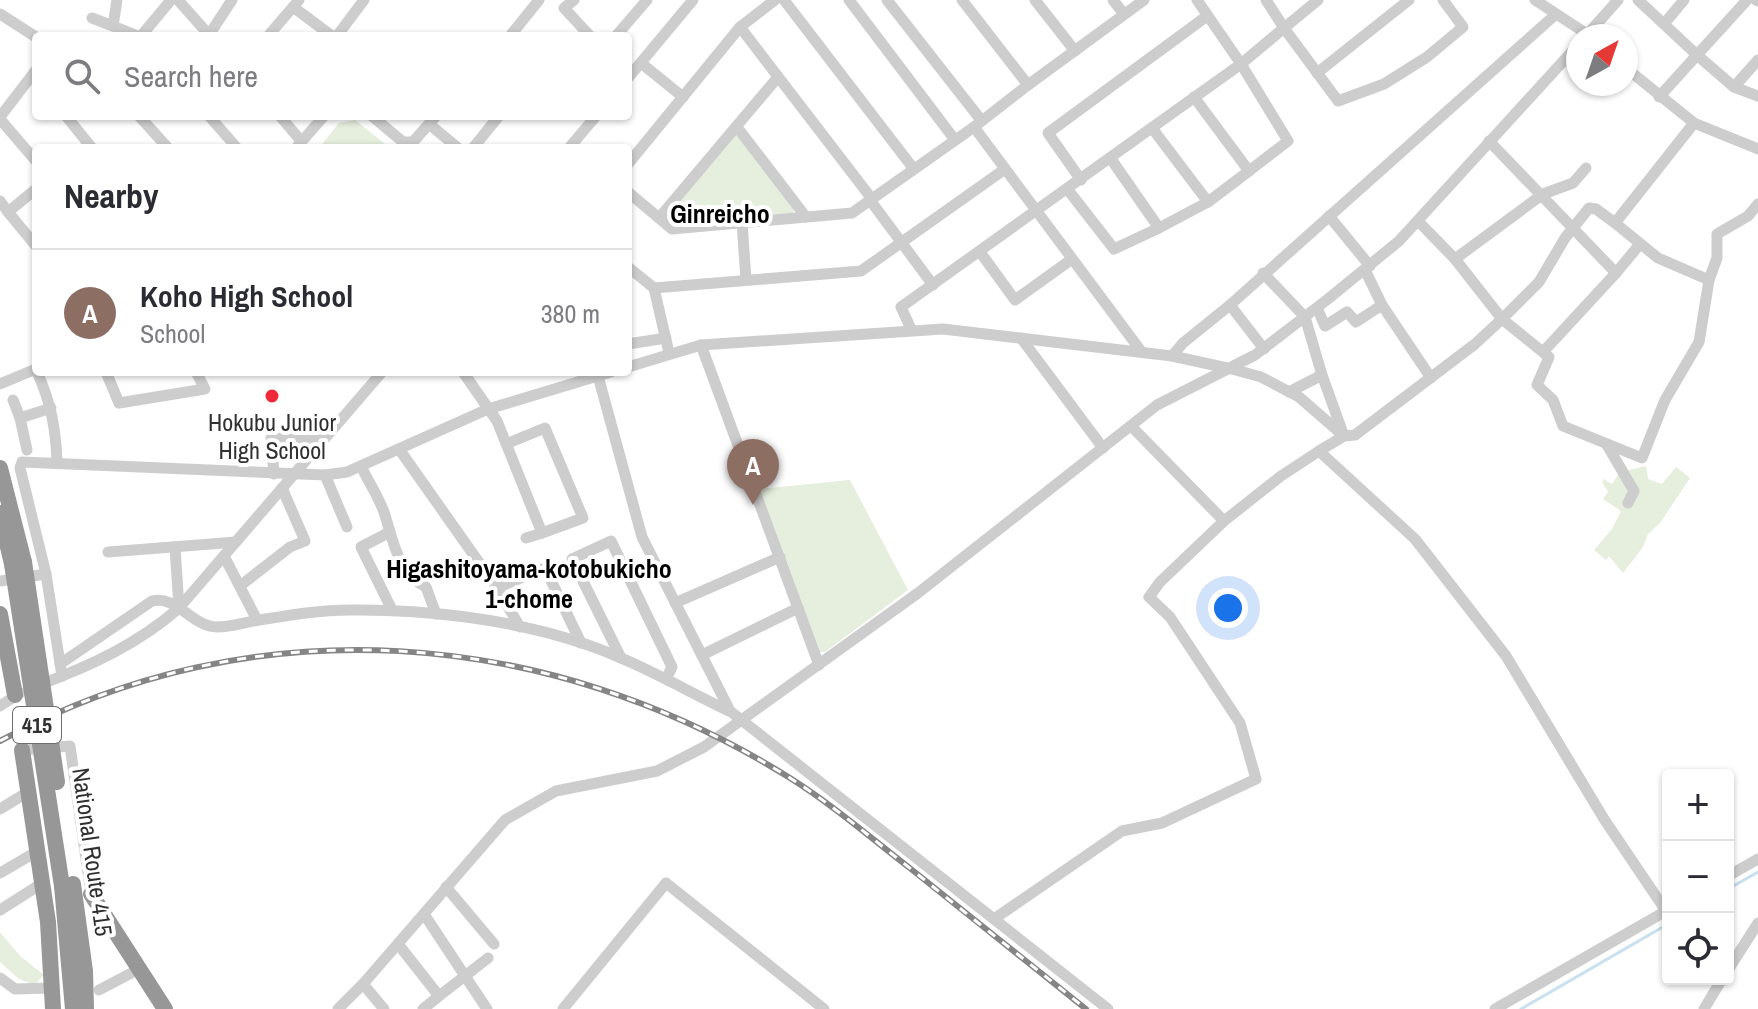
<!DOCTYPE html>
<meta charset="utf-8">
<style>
:root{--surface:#fff;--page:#f7f7f7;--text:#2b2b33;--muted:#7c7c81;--line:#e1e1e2;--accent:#1a73e8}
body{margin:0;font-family:"Archivo Narrow",sans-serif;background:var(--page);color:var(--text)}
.controls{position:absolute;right:24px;bottom:24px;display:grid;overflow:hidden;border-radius:8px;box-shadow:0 2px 6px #0004}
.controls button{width:72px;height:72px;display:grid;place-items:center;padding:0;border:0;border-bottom:2px solid var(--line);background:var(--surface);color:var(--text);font:40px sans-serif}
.compass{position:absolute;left:1566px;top:24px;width:72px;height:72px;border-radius:50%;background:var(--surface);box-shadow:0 2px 6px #0004;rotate:40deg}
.you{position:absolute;left:1228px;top:608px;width:28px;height:28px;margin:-20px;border:6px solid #fff;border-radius:50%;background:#1a73e8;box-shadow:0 0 0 12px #1a73e833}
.badge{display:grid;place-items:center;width:52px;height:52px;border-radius:50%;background:var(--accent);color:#fff;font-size:26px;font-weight:700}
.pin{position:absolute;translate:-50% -66px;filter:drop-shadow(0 2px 4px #0008)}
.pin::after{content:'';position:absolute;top:42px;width:28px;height:24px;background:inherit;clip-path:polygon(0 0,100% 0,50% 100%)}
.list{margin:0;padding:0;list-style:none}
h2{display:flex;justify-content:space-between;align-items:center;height:104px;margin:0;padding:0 32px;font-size:34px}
h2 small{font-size:26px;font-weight:400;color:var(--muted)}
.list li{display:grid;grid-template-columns:52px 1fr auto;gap:24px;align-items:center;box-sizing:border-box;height:128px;padding:0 32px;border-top:2px solid var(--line)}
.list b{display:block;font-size:30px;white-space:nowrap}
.list p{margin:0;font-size:26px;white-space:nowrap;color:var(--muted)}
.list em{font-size:26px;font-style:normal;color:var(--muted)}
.icon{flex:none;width:44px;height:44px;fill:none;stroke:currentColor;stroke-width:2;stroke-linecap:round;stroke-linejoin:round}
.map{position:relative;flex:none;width:1758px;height:1009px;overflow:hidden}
.search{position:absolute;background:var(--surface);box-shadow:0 2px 6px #0004;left:32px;top:32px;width:600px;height:88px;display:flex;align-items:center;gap:20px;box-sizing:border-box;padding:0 28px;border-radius:8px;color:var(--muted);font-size:30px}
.panel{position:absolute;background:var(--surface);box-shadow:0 2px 6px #0004;left:32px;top:144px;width:600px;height:232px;border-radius:8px}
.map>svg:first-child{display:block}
</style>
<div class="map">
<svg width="1758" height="1009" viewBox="0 0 1758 1009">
<rect width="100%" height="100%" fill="#fff"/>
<g fill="#e6eede">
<polygon points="355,120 390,148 319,148 339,123"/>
<polygon points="736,131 796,207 793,213 672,223 668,212"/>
<polygon points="1646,466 1648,479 1662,484 1676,467 1690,478 1660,523 1648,534 1643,547 1623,573 1609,556 1606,560 1594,550 1612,529 1621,511 1603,499 1608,492 1602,482 1604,479 1612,484 1620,472"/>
<polygon points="850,480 908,590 825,652 820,652 760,489"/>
<polygon points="0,932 20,956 44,975 34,985 19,979 0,962"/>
</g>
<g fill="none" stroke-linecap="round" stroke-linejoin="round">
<g stroke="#c9e0ef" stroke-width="3">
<polyline points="1728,889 1758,872"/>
<polyline points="1521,1009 1668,924"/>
</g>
<g stroke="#cdcdcd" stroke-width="11">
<polyline points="178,0 210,36"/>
<polyline points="574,0 564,8 590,36"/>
<polyline points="784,0 913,168"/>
<polyline points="849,0 955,140"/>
<polyline points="887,0 981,120"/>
<polyline points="962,0 1028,85"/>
<polyline points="1035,0 1075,51"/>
<polyline points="1113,0 1124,14"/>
<polyline points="1266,0 1284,28 1318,0"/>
<polyline points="1535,0 1590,36"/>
<polyline points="1638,0 1697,55 1659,97"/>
<polyline points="1747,0 1697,55 1734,87 1758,60"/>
<polyline points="1756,0 1758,1"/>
<polyline points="293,7 332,36"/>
<polyline points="0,14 36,37"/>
<polyline points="92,18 113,26 117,0"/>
<polyline points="1664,24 1684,0"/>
<polyline points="113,26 138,36"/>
<polyline points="740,27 872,199"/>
<polyline points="209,35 232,0"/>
<polyline points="141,36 171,0"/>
<polyline points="268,36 299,0"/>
<polyline points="337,36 364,0"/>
<polyline points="510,36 539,0"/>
<polyline points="616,36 647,0"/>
<polyline points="1586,36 1618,0"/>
<polyline points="641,63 683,97"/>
<polyline points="1626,68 1694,123 1758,149"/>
<polyline points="1317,73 1409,0"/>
<polyline points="628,78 693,0"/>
<polyline points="1734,87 1758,96"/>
<polyline points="1194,97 1249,171 1288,141 1241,64 1284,28 1338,101 1384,84 1427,57 1463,27 1443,0"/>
<polyline points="66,116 92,148"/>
<polyline points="139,116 168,148"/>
<polyline points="209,116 237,148"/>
<polyline points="280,116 301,141"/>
<polyline points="372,116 403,142 413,142 436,116"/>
<polyline points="0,117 36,70"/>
<polyline points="0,119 36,161"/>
<polyline points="429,124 458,148"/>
<polyline points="737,127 806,217"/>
<polyline points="974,127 1141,351"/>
<polyline points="1152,128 1208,202 1249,171"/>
<polyline points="1489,141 1616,273 1640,244"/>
<polyline points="296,148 324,116"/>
<polyline points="473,148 498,117"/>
<polyline points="569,148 596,116"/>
<polyline points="1111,159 1159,228 1208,202"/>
<polyline points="628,164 740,27 775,0"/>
<polyline points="1081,180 1048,133 1207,16"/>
<polyline points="1068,190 1114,249 1159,228"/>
<polyline points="628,192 672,229 852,213 974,127 1028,85 1144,0"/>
<polyline points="870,200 933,285"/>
<polyline points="0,201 8,212 36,189"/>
<polyline points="8,212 36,246"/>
<polyline points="1329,216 1370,266"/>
<polyline points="659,218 778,77"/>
<polyline points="1418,221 1455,259 1543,194 1573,183 1586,168"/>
<polyline points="742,222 746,280"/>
<polyline points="980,252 1015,300 1072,259"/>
<polyline points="1455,259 1502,319 1549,357 1537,385 1553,400 1563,426 1642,458 1665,400 1699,342 1709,280 1658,258 1615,223"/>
<polyline points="628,267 654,288 669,353"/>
<polyline points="1263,273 1305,317 1322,375 1289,392"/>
<polyline points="1709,280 1717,258 1717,234 1748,216 1758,204"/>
<polyline points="654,288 861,271 1005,169"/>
<polyline points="1230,305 1264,349"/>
<polyline points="1382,305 1431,378"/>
<polyline points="1317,308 1325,326 1347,312 1356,322 1382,305 1365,270"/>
<polyline points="911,329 901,307 1241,64 1197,0"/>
<polyline points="1021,338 1103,448"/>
<polyline points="628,344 666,338"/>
<polyline points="701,345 819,665"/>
<polyline points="1543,352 1616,273"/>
<polyline points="1172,356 1183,343 1230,305 1555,15"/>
<polyline points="628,367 701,345 943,329 1172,356 1232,369 1261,377 1299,397 1344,436"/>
<path d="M 37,372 C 51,402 56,430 57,463"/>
<polyline points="106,372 119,403 205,389 196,372"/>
<polyline points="463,372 497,421 542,533 583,518 545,428 506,444"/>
<polyline points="1322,375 1344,436"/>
<polyline points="598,376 642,537 730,711 1108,1009"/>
<polyline points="0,384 36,369"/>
<polyline points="13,400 20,418 51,408"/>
<polyline points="20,418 27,450"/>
<polyline points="1131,426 1224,521 1281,476 1319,451"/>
<polyline points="1607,445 1634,491 1628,503"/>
<polyline points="399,449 497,588 520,627"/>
<path d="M 361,466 C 368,481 378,496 384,512 C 393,540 397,572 426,587 L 436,614"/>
<polyline points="274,474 271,438 323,440"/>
<polyline points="325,475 347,527"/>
<polyline points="388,533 361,547 392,610"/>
<polyline points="526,538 542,533"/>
<polyline points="175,547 179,608"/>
<polyline points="108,552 236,542"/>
<polyline points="224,556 257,620"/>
<polyline points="0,581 46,574"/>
<polyline points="240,586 290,547 305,541 282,488"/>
<polyline points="497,588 545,568 581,643"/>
<polyline points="675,603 780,557"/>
<polyline points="702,655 798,608"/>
<polyline points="621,658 572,559 611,541 672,667 666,679"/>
<path d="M 60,664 L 152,601 C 177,595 192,627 217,627 C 231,627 246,622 259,620 C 290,615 320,610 350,610 C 424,609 509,619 579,642 C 632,659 679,687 729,711"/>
<polyline points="62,676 46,574 20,468 22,462 325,475 347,472 488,409 611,372"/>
<path d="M 39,685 C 90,666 138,644 179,608 L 382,372"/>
<polyline points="0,706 20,693"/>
<polyline points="22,750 70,746 91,894"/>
<polyline points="0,809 28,792"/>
<polyline points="0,873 36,852"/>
<polyline points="1728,876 1758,859"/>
<polyline points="446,887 494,944"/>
<polyline points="0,910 41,884"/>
<polyline points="1668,910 1666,911 1604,819 1506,656 1415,539 1319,451 1344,436 1355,435 1475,344 1502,319 1539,282 1565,238 1589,208 1596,209 1615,223 1694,123"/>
<polyline points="424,914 465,976 488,958"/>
<polyline points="994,919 1122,831 1162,823 1256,779 1240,723 1170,617 1149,597 1160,582 1224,521"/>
<polyline points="398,944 439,996 465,976 487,1009"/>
<polyline points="1728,970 1758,923"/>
<polyline points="0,978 15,989 51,988"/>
<polyline points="363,984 384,1009"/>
<polyline points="99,990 139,969"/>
<polyline points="338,1009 363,984 505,820 556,791 657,771 704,747 918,593 1157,405 1255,355 1328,299 1399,241 1578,45"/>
<polyline points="423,1009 439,996"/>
<polyline points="563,1009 666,883 824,1009"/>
<polyline points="1495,1009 1666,911 1668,915"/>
<polyline points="1704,1009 1722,979"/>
</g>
<g stroke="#979797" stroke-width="16">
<polyline points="0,468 24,562"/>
<polyline points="0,513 12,564"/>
<polyline points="0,614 15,695"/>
<polyline points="22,750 48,922 53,1009"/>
<polyline points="73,884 85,971 86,1009"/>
<polyline points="62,886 73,1009"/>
<polyline points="91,894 165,1009"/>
</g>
<defs>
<path id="rail" d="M 0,741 C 253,603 549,627 790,778 C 833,805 871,838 911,869 C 969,916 1028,962 1086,1009"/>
</defs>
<use href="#rail" stroke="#858585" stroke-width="6"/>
<use href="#rail" stroke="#fff" stroke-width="3" stroke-dasharray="9" stroke-linecap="butt"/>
<g stroke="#979797" stroke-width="16">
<polyline points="24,562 57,782"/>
<polyline points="12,564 62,886"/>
</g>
</g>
<circle fill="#f0293a" stroke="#fff" stroke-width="3" cx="272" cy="396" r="8"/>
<g text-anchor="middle" stroke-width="8" stroke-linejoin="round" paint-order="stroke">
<rect fill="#fff" stroke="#6e6e6e" stroke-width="2" x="13" y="707" width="48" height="36" rx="6"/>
<g font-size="22" font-weight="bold" fill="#303030">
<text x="37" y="733">415</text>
</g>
<g font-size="24" fill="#303030" stroke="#fff">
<text x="272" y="431">Hokubu Junior<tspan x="272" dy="28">High School</tspan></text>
</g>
<g font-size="24" fill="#303030" stroke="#fff">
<text transform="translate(92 852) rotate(82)" y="8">National Route 415</text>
</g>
<g font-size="26" font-weight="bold" fill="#000" stroke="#fff">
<text x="720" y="223">Ginreicho</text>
<text x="529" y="578">Higashitoyama-kotobukicho<tspan x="529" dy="30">1-chome</tspan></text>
</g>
</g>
</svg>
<div class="controls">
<button>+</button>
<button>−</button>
<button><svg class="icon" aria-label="locate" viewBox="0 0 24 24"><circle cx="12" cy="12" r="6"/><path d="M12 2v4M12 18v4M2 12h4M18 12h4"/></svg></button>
</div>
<svg class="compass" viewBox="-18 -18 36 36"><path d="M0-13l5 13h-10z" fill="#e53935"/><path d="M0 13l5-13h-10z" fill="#7c7c81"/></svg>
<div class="you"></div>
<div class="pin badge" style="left:753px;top:505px;background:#8d6e63">A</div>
<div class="search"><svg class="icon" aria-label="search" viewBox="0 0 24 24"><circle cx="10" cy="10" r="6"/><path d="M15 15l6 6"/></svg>Search here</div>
<section class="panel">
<h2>Nearby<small></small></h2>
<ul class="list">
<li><span class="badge" style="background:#8d6e63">A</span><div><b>Koho High School</b><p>School</p></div><em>380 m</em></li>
</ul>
</section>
</div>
